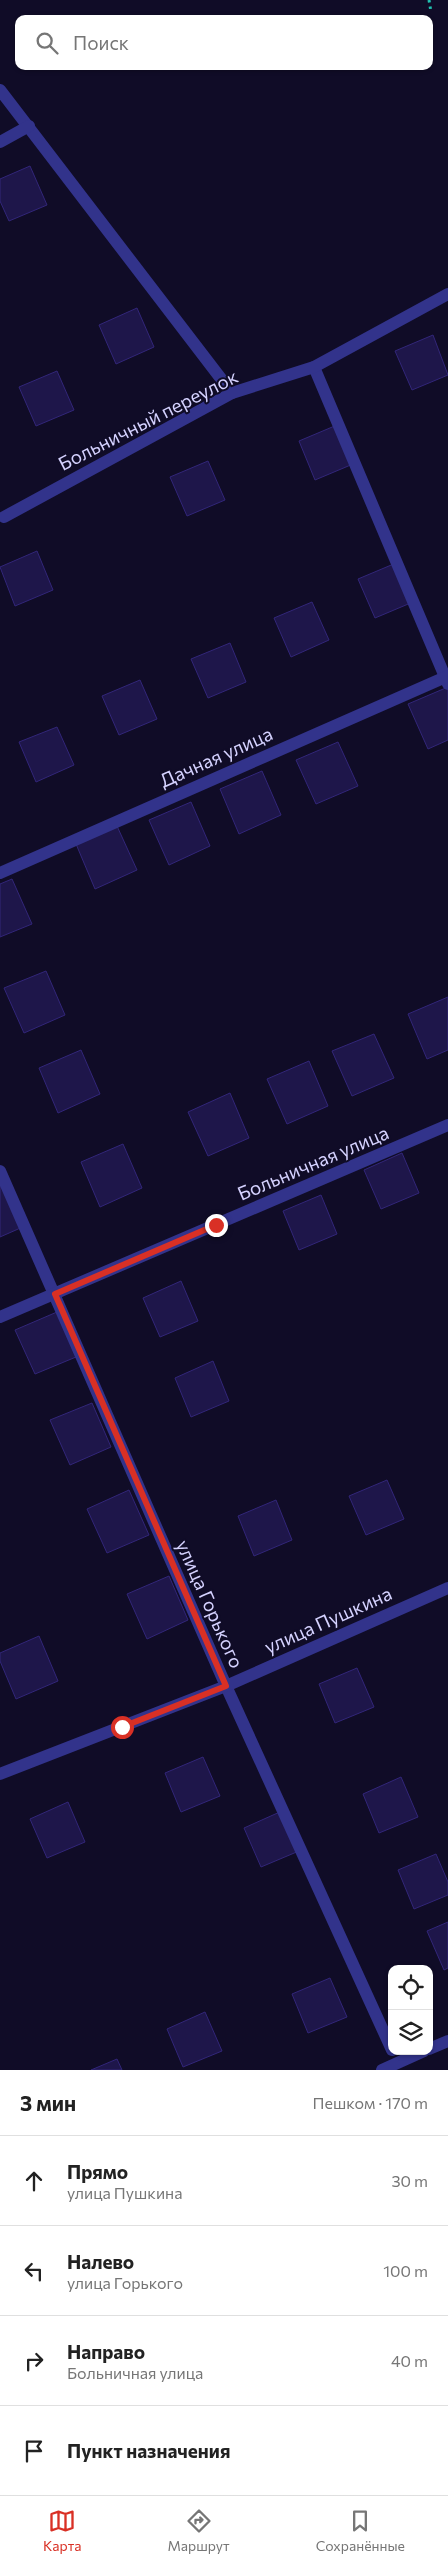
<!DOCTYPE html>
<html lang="ru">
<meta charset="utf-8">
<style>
:root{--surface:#fff;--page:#f2f2f2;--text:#222;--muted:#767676;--line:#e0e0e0;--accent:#d93025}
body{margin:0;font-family:Commissioner,sans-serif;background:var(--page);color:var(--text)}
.controls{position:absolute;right:15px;bottom:15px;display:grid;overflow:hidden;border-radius:10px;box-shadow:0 1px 4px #0004}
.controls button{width:45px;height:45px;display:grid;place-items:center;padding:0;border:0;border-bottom:1px solid var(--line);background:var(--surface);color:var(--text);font:25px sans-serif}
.stop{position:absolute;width:15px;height:15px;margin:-11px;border:4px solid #d93025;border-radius:50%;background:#fff}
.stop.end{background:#d93025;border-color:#fff;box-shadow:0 1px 5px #0008}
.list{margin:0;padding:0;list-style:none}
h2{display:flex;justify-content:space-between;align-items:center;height:65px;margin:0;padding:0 20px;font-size:21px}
h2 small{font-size:16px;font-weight:400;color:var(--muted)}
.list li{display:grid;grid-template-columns:32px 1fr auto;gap:15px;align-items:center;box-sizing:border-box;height:90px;padding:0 20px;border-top:1px solid var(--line)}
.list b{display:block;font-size:19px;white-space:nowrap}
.list p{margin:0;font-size:16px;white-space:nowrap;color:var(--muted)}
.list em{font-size:16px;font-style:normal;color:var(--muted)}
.icon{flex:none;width:28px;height:28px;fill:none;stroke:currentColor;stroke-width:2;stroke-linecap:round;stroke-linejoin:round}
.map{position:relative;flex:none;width:448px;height:2070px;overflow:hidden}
.search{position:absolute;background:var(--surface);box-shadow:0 1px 4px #0004;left:15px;right:15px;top:15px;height:55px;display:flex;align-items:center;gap:12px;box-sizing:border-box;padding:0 18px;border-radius:10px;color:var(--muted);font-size:19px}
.sheet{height:425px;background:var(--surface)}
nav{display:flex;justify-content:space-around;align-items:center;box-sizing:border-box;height:70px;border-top:1px solid var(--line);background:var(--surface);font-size:14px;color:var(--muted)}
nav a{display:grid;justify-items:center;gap:2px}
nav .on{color:var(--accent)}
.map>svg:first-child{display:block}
</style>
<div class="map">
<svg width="448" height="2070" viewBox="0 0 448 2070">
<rect width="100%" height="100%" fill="#100c27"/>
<g fill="#1e164a" stroke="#322679">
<polygon points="30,166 47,205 9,221 0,201 0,179"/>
<polygon points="137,308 154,347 116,364 99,325"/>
<polygon points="433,335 448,375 412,390 395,351"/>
<polygon points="57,371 74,410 36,426 19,387"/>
<polygon points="337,425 353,464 315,480 299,441"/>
<polygon points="208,461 225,500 187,516 170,477"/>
<polygon points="37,551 53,590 15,606 0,567"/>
<polygon points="396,563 413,602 375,618 358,579"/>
<polygon points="312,602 329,640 291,657 274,618"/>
<polygon points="230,643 246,682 208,698 191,659"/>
<polygon points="140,680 157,719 119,735 102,696"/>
<polygon points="448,687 448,740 428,749 408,704"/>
<polygon points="57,727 74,765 36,782 19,742"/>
<polygon points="338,742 358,786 316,804 296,760"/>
<polygon points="262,771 281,815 239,834 220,789"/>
<polygon points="191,802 210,846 169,865 149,820"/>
<polygon points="117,826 137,870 95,889 76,844"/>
<polygon points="12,879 32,924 0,937 0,884"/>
<polygon points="46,971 65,1015 24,1033 4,988"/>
<polygon points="448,997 448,1050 427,1059 408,1014"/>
<polygon points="374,1034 394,1078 352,1096 332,1051"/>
<polygon points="81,1050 100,1094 58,1113 39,1068"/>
<polygon points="309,1061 328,1106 287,1124 267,1079"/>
<polygon points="230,1093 249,1138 208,1156 188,1112"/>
<polygon points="123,1144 142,1188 100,1207 81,1162"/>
<polygon points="402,1153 419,1193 381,1209 364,1170"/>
<polygon points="0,1184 25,1226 0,1237"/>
<polygon points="321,1195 337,1234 299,1250 283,1211"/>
<polygon points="181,1281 198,1321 160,1337 143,1298"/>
<polygon points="57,1312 76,1357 35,1374 15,1330"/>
<polygon points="213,1361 229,1401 191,1417 175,1378"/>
<polygon points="92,1403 111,1447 70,1465 50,1420"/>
<polygon points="387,1480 404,1519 366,1535 349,1496"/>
<polygon points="129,1490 149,1535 107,1553 87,1509"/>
<polygon points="276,1500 292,1540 254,1556 238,1516"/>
<polygon points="169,1576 188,1620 147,1639 127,1594"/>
<polygon points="39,1636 58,1681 16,1699 0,1661 0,1653"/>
<polygon points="357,1668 374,1707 335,1723 319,1684"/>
<polygon points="203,1757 220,1796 181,1812 165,1773"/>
<polygon points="401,1777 418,1817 379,1833 363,1794"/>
<polygon points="68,1802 85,1842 47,1858 30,1819"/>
<polygon points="282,1811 299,1851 261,1867 244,1828"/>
<polygon points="436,1854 448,1882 448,1895 414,1909 398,1870"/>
<polygon points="448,1922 448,1968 444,1970 427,1931"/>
<polygon points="330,1978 347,2017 308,2033 292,1994"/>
<polygon points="205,2012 222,2051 183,2067 167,2029"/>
<polygon points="117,2059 122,2070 91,2070"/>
</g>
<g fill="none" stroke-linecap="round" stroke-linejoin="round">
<polyline stroke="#21c4b2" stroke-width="3" stroke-dasharray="2.5 4" stroke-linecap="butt" points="429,0 431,12"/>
<g stroke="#32338b" stroke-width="12">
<polyline points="0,90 232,393"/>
<polyline points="0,142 29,126"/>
<polyline points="314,367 448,684"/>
<polyline points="4,517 232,393 314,367 448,294"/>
<polyline points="0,873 448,676"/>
<polyline points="0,1171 226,1686 392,2050"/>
<polyline points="0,1317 448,1125"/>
<polyline points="0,1774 226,1686 448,1588"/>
<polyline points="429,2049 448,2041"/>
<polyline points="382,2070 424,2051"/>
</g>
</g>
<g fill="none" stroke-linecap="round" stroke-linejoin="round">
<polyline stroke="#d93025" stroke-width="6" points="122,1727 226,1686 55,1294 216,1225"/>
</g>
<g text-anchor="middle" stroke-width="4" stroke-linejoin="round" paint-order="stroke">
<g font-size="19" fill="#d5d2ff" stroke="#100c27">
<text transform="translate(148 420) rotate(-27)" y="7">Больничный переулок</text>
<text transform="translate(216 757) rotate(-24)" y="7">Дачная улица</text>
<text transform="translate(313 1163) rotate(-23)" y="7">Больничная улица</text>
<text transform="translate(210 1604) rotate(66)" y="7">улица Горького</text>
<text transform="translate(328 1620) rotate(-24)" y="7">улица Пушкина</text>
</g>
</g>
</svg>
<div class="controls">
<button><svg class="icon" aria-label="locate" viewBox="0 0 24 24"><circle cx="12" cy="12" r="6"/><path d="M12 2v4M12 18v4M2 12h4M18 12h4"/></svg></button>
<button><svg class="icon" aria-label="layers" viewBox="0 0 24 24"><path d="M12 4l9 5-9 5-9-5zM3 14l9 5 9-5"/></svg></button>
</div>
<div class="stop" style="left:122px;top:1727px"></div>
<div class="stop end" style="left:216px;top:1225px"></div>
<div class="search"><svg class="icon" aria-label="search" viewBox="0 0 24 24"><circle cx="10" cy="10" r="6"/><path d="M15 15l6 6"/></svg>Поиск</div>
</div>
<section class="sheet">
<h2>3 мин<small>Пешком · 170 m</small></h2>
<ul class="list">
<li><svg class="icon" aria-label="ahead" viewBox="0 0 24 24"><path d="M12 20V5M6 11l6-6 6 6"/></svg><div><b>Прямо</b><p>улица Пушкина</p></div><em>30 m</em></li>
<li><svg class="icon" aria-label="left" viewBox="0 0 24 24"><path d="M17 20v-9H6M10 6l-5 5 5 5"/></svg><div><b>Налево</b><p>улица Горького</p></div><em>100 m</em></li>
<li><svg class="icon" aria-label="right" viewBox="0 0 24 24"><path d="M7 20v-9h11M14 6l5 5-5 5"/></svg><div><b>Направо</b><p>Больничная улица</p></div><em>40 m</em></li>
<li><svg class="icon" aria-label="arrive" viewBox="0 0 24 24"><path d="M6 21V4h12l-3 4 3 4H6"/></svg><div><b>Пункт назначения</b></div></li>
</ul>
</section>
<nav>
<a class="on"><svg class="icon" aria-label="map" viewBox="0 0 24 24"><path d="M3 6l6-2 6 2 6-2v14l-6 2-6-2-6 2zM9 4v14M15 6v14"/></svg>Карта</a>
<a><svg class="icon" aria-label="directions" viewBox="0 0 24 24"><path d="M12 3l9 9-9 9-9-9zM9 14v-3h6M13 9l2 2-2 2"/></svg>Маршрут</a>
<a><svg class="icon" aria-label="saved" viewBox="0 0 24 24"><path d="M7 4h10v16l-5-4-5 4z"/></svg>Сохранённые</a>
</nav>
